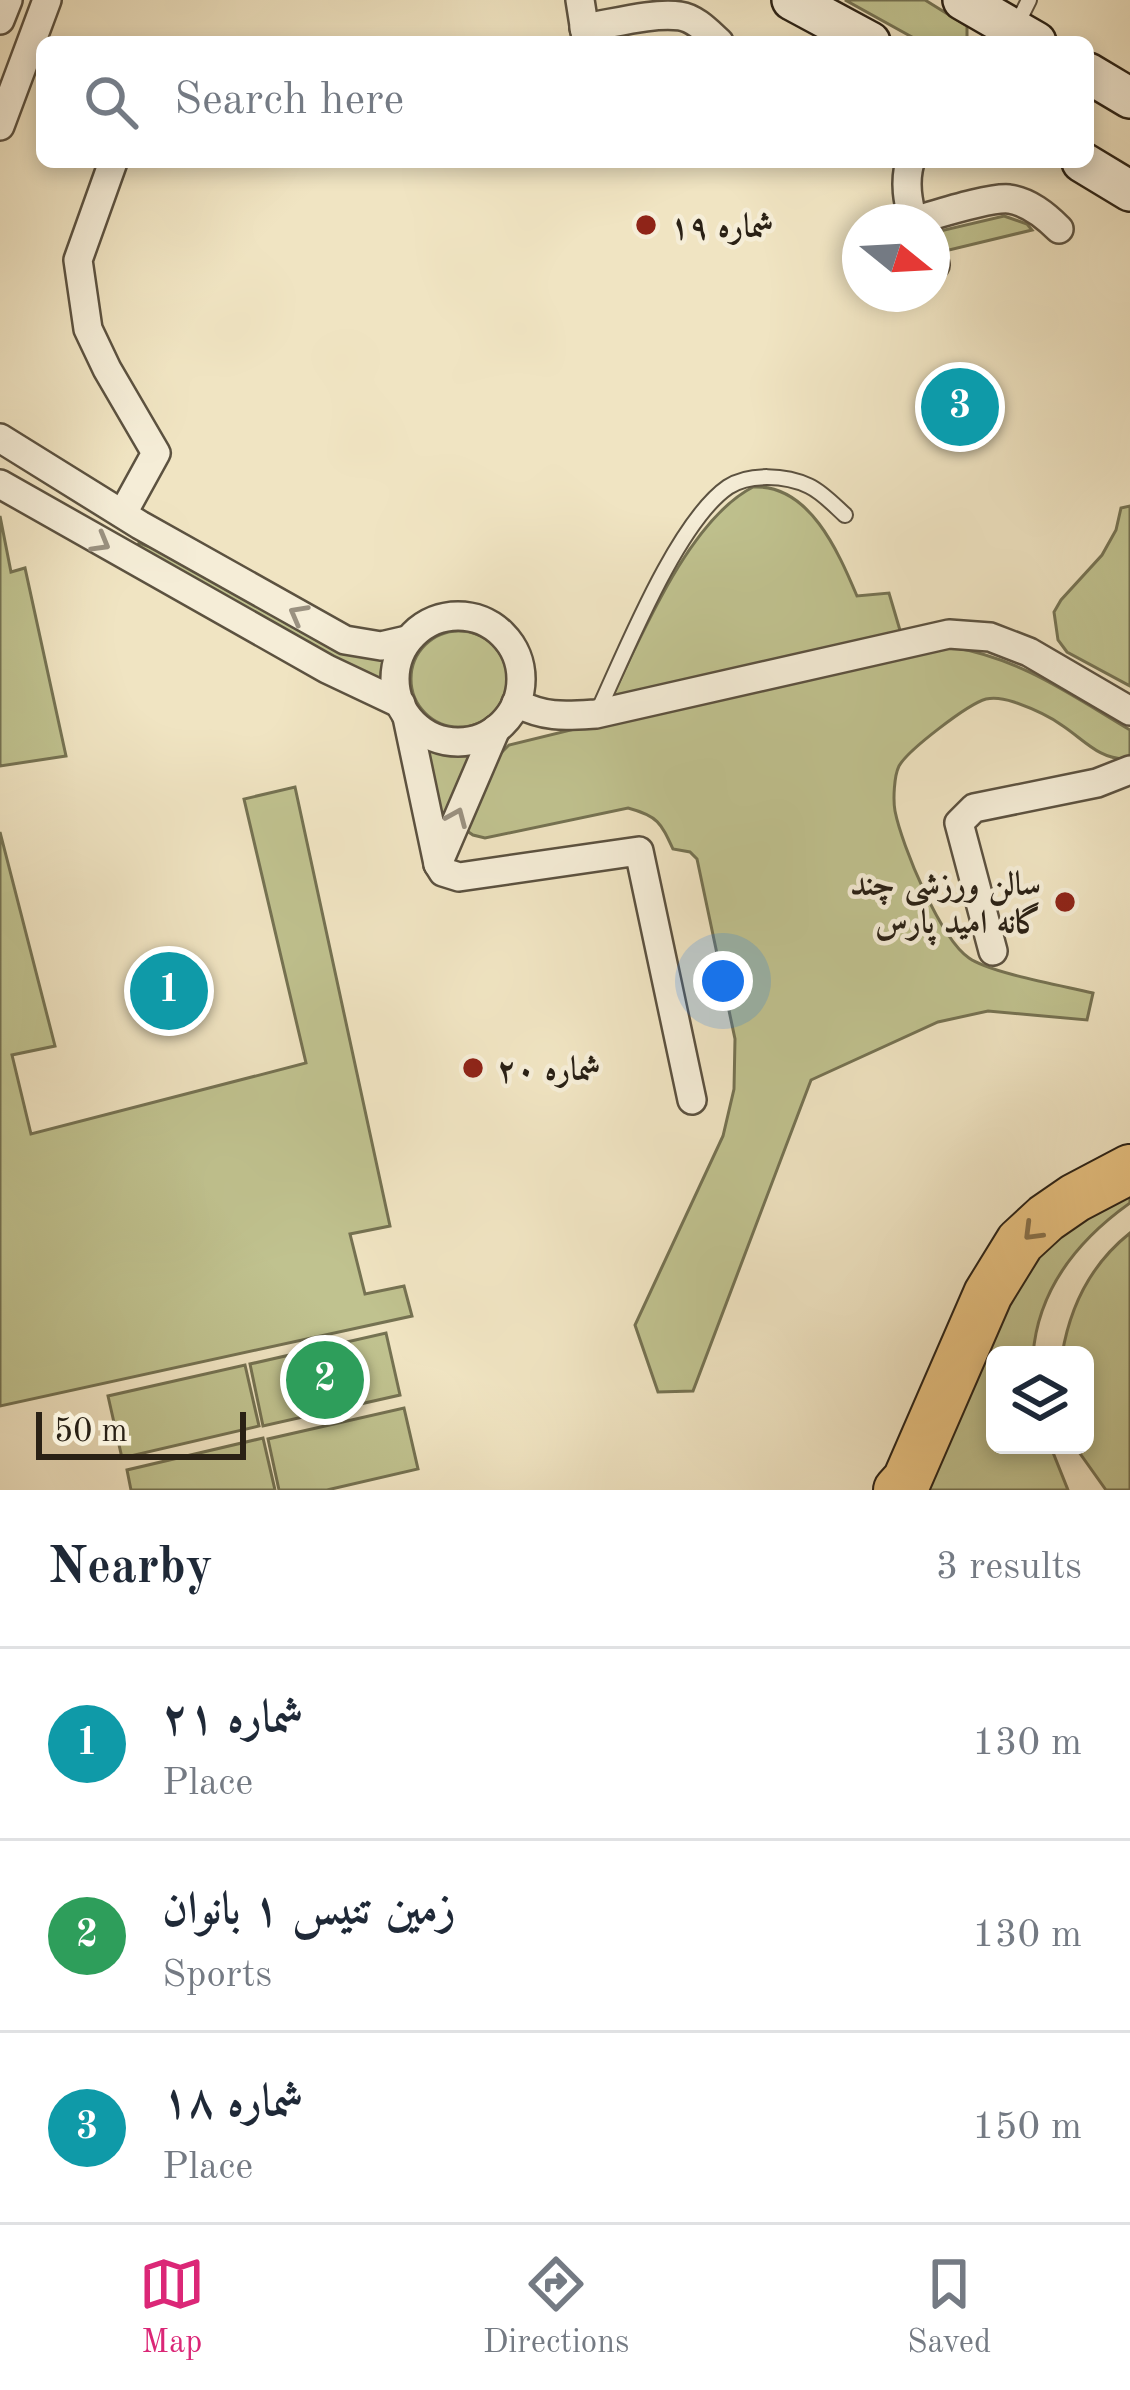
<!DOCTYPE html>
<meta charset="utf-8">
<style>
:root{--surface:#fff;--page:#f6f6f7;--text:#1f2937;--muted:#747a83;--line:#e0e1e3;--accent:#db2777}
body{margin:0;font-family:"Old Standard TT",Amiri,serif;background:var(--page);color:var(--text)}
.controls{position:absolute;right:36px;bottom:36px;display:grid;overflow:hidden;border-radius:18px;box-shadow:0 6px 18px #0003}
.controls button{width:108px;height:108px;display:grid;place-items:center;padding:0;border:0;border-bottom:3px solid var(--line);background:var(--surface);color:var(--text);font:60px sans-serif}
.compass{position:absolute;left:842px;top:204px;width:108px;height:108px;border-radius:50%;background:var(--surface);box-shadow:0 6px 18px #0003;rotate:108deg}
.scale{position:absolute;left:36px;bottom:30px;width:210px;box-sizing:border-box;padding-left:12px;border:6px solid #2a2115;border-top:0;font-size:33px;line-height:42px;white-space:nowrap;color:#2a2115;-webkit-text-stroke:9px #f5edd7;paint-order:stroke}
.you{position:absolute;left:723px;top:981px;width:42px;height:42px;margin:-30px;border:9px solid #fff;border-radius:50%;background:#1a73e8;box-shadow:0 0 0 18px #1a73e833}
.badge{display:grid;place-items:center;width:78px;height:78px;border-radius:50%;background:var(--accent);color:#fff;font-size:39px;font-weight:700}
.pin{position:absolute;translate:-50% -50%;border:6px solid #fff;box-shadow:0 3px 12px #0006}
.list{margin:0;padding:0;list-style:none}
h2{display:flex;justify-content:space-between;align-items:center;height:156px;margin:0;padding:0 48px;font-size:51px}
h2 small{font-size:39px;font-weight:400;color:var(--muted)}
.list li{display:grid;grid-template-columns:78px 1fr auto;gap:36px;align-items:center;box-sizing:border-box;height:192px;padding:0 48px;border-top:3px solid var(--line)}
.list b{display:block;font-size:45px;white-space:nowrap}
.list p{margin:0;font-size:39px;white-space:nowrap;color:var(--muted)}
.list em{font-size:39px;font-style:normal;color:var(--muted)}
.icon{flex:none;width:66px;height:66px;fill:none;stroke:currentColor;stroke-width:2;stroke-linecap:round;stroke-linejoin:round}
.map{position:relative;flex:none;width:1130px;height:1490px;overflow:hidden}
.search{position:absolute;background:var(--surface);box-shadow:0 6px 18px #0003;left:36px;right:36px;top:36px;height:132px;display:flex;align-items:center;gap:30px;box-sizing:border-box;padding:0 42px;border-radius:18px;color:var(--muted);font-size:45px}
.sheet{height:732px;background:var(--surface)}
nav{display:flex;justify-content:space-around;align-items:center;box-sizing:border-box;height:168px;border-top:3px solid var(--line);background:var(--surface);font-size:33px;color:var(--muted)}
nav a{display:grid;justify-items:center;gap:6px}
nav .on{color:var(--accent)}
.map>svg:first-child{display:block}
</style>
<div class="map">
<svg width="1130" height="1490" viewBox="0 0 1130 1490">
<rect width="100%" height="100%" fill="#f0e4c2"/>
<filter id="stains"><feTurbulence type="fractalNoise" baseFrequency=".00167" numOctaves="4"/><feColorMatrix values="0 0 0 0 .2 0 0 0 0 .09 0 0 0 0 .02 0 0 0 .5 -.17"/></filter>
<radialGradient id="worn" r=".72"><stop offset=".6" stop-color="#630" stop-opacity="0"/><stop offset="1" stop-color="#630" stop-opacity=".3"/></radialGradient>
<g fill="#c0c28f" stroke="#757252" stroke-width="3">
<polygon points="845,0 925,0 967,26 967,42 921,42"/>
<polygon points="1004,216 1027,224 1032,230 945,251 940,231"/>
<path d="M 753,487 C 809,484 838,551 857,596 L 889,593 L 902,637 L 607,707 C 639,642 687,521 753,487 Z"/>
<polygon points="1130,506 1130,686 1067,652 1058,640 1054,612 1061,600 1102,555 1116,530 1121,508"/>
<polygon points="0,516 11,572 25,568 66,756 0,766"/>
<polygon points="139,543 161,551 306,634 391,657 386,692 137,548"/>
<circle cx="459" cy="679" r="48"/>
<path d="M 951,647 C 1020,658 1071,695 1130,730 L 1130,754 L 1127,759 C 1100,760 1084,740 1063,726 C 1048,715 1031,708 1014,702 C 1005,699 995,697 986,699 C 968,704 908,750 899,766 C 894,776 893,800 895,811 C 902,846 940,938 969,958 C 990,973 1064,986 1093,993 L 1087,1020 L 988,1011 L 938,1022 L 811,1080 L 693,1391 L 658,1392 L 635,1325 L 723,1136 L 734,1089 L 735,1039 L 697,859 L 690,852 L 673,849 C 661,823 658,816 628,808 L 485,838 L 473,835 L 464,829 L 499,755 L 509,745 L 636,714 Z"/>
<polygon points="412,739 453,751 486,744 437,840"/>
<polygon points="295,787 390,1226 350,1234 365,1294 404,1286 412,1316 0,1406 0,832 55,1046 12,1055 31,1134 306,1063 244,799"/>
<path d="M 1130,1183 L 1130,1203 C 1078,1240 1038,1289 1033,1355 L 995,1355 L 995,1445 L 1050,1445 L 1068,1490 L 914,1490 L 1029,1254 Z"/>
<path d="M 1130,1233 L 1130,1490 L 1106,1490 L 1074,1445 L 1085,1445 L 1085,1355 L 1062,1355 C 1070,1306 1091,1264 1130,1233 Z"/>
<polygon points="386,1333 400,1395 263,1426 250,1364"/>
<polygon points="245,1365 259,1426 122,1458 108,1396"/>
<polygon points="404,1408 418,1469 327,1490 279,1490 268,1439"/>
<polygon points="263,1438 275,1490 131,1490 127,1470"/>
</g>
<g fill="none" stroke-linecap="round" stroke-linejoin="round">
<defs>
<g id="service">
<polyline points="1015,28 1029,0"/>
<path d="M 598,711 C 625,653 677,522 728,487 C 749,473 786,475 809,486 C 822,492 834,505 845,515"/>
</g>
<g id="minor">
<polyline points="580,0 586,38 589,42"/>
<polyline points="0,20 8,0"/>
<path d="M 584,28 C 611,24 653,12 680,16 C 695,18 708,32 719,42"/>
<polyline points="0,126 47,0"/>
<polyline points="113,162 78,260 88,329 107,369 156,453 123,513"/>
<path d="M 910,162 C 904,183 908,201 913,222"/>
<path d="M 913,221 C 935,215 989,197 1009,199 C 1029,202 1045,215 1059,229"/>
<polyline points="932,250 935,265"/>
<polyline points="0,438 140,525 345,640 381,646 407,640"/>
<polyline points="0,484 327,669 401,704"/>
<circle cx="458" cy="679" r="63"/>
<path d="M 516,703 C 546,718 564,716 596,714 L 949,634 L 990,637 L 1029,652 L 1130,711"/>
<polyline points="407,717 438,864 496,729"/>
<polyline points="438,864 443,872 459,877 639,851 692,1100"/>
<polyline points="993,951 959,823 974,808 1097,783 1130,770"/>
</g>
<g id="secondary">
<polyline points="792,0 870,42"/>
<polyline points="963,0 1036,42"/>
<polyline points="1088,73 1130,98"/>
<polyline points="1082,162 1130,191"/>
</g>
<polyline id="trunk" points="898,1490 907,1480 988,1294 1020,1242 1046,1218 1075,1198 1130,1169"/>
</defs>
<use href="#service" stroke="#5c5240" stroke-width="18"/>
<use href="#minor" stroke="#5c5240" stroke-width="32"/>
<use href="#secondary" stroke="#2a2115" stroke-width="44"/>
<use href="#trunk" stroke="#2a2115" stroke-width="52"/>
<use href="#service" stroke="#f5edd7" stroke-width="14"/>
<use href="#minor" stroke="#f5edd7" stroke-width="27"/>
<use href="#secondary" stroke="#f5edd7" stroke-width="39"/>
<use href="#trunk" stroke="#e8c281" stroke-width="48"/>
</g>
<defs><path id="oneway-chevron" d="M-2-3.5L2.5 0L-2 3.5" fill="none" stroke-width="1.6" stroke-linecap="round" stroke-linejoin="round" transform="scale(3)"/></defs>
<g stroke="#9a9180">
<use href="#oneway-chevron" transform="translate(101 543) rotate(30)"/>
<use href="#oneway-chevron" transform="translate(298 614) rotate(-151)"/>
<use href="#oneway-chevron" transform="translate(457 817) rotate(-67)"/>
</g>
<use stroke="#89724b" href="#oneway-chevron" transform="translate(1032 1232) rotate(135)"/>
<g fill="#8f2418" stroke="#f5edd7" stroke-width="4.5">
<circle cx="646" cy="225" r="12"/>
<circle cx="1065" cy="902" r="12"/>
<circle cx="473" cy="1068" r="12"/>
</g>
<g text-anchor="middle" stroke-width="9" stroke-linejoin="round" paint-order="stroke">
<g font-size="33" font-weight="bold" fill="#2a2115" stroke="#f5edd7" text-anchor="start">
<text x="670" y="237">شماره ۱۹</text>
<text x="1041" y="895" text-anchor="end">سالن ورزشی چند<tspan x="1041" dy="38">گانه امید پارس</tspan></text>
<text x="497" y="1080">شماره ۲۰</text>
</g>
</g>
<rect width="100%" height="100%" filter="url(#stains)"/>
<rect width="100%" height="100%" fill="url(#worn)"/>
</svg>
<div class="controls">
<button><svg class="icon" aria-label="layers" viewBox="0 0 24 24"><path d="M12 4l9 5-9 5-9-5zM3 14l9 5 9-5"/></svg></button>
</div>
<svg class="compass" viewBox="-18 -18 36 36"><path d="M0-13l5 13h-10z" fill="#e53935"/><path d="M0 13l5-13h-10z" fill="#747a83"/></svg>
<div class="scale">50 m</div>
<div class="you"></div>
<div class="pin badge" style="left:169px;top:991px;background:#0f9aa8">1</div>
<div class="pin badge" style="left:325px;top:1380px;background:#2e9e5b">2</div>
<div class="pin badge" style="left:960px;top:407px;background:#0f9aa8">3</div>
<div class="search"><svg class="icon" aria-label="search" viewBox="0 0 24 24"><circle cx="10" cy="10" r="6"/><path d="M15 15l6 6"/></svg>Search here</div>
</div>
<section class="sheet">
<h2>Nearby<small>3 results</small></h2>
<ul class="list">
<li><span class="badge" style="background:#0f9aa8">1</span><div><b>شماره ۲۱</b><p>Place</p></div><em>130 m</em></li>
<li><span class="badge" style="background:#2e9e5b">2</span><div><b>زمین تنیس ۱ بانوان</b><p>Sports</p></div><em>130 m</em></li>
<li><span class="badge" style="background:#0f9aa8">3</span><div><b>شماره ۱۸</b><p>Place</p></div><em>150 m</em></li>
</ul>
</section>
<nav>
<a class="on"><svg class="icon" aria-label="map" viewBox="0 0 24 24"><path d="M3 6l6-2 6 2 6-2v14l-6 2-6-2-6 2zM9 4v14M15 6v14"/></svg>Map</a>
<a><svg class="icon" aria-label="directions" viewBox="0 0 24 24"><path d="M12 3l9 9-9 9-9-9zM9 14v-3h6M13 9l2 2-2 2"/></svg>Directions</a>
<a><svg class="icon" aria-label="saved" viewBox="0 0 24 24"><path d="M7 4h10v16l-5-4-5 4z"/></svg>Saved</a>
</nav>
